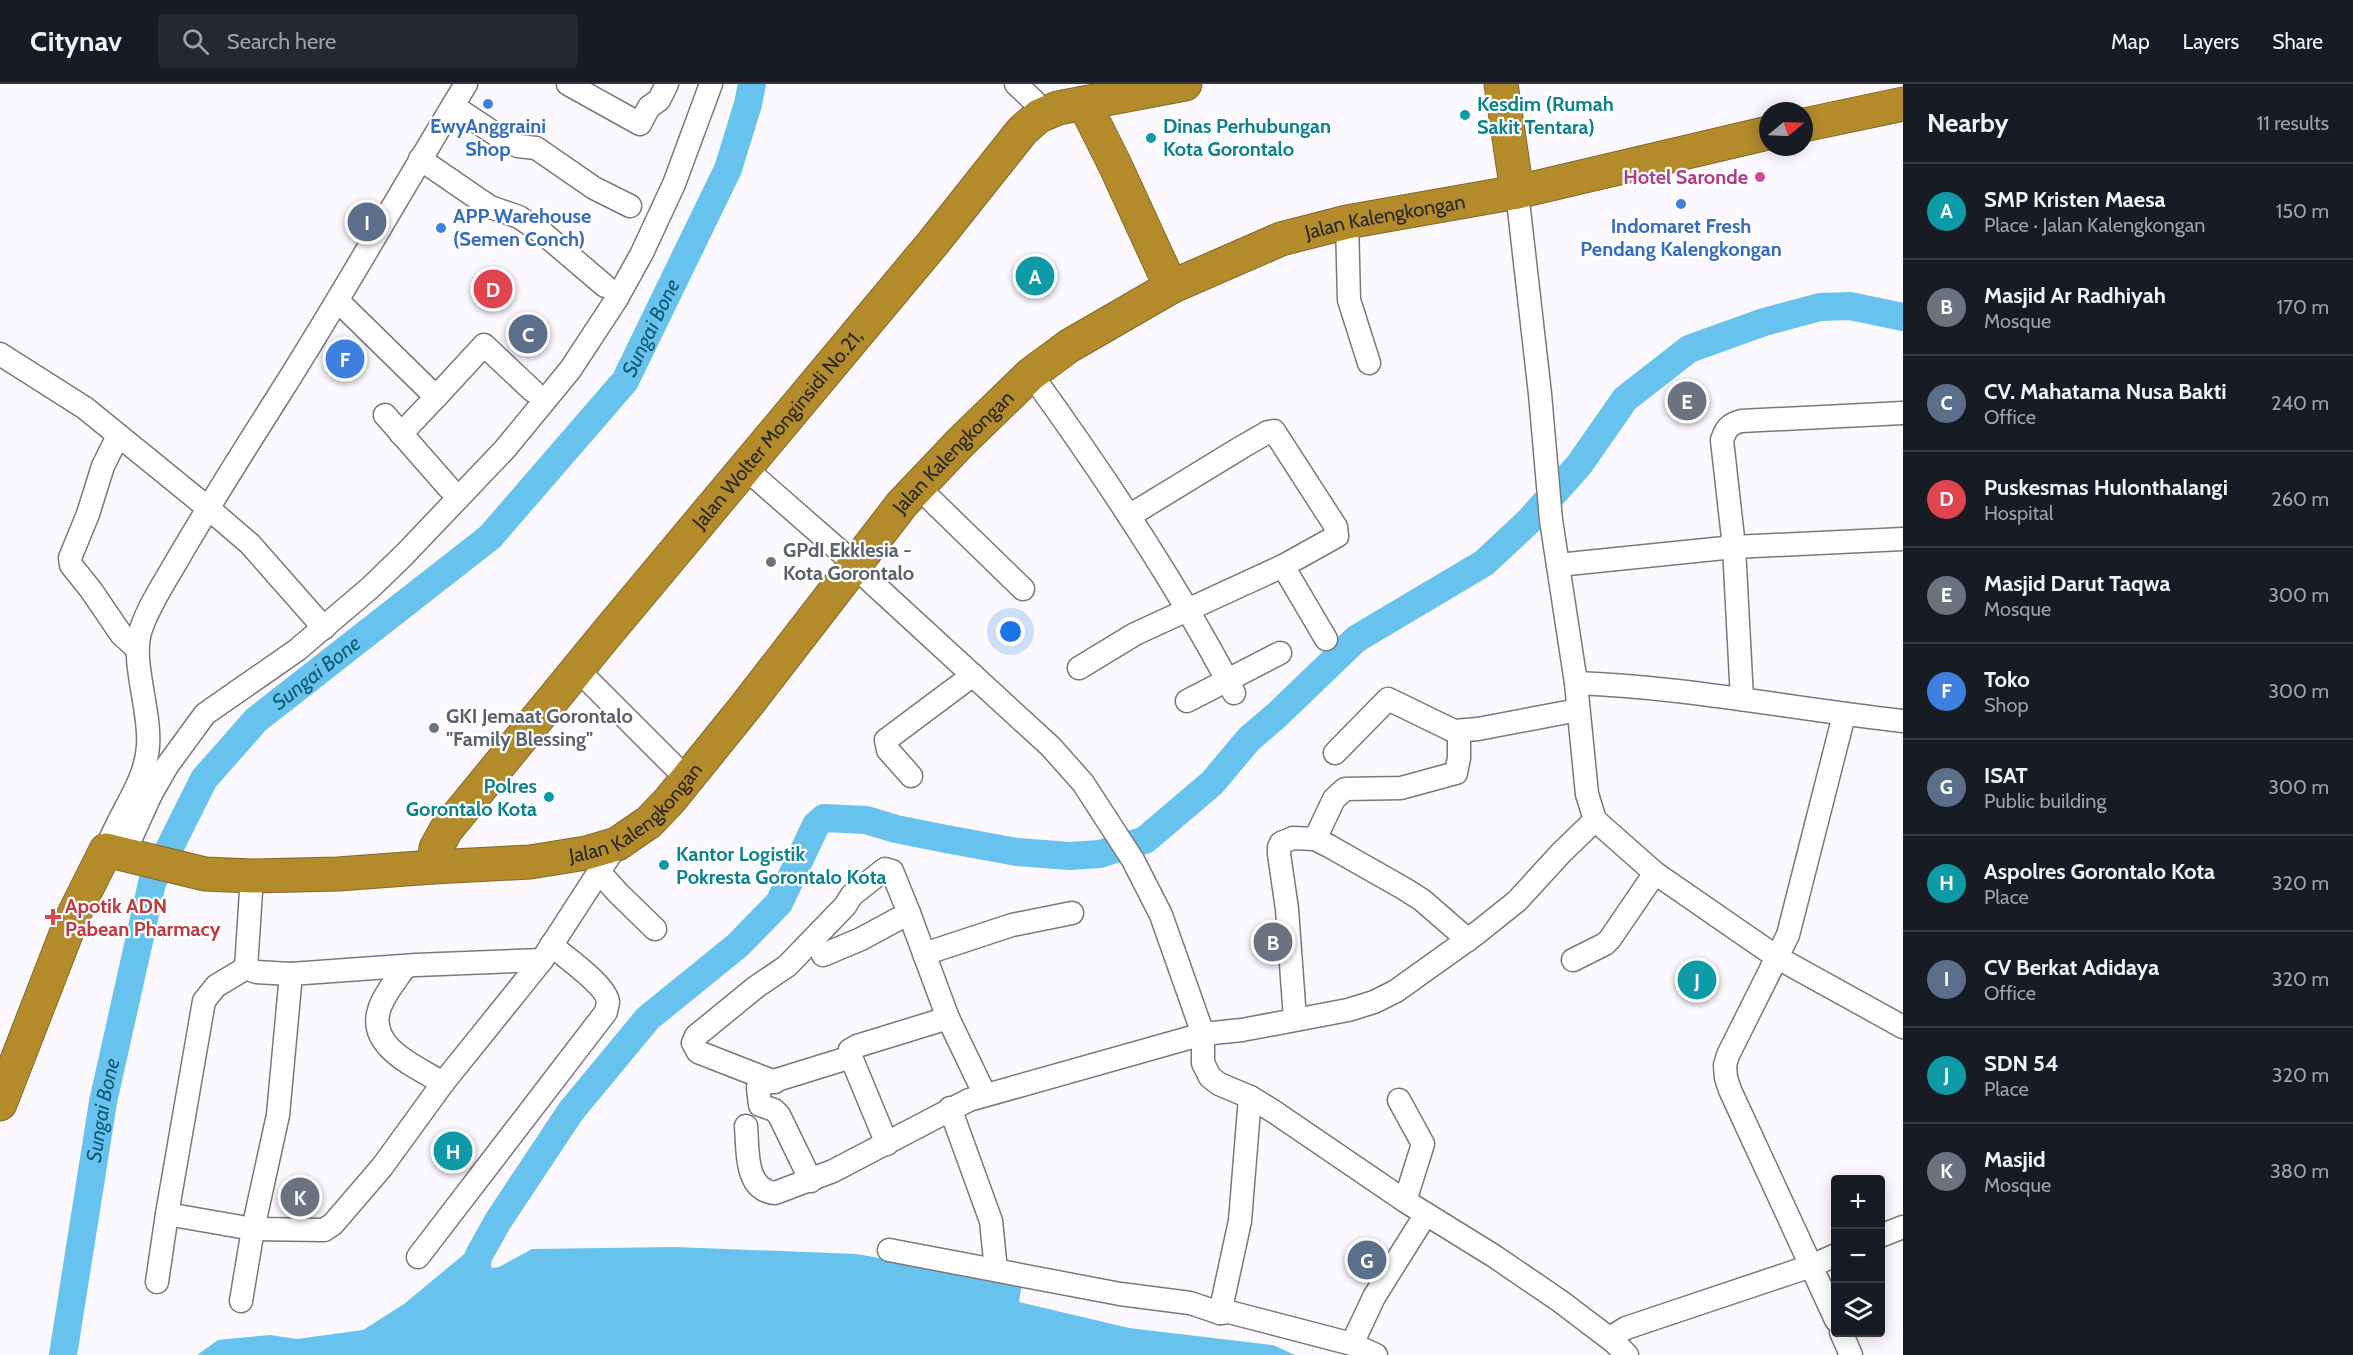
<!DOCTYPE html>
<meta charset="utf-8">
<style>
:root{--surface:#171b24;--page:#242831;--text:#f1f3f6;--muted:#9ea1a6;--line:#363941;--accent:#bf2f42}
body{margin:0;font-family:Cabin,sans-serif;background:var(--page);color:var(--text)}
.controls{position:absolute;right:18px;bottom:18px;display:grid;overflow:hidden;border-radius:6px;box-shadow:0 3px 15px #0003}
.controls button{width:54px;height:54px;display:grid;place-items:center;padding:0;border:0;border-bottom:2px solid var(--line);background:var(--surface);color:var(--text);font:30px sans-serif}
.compass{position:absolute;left:1759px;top:18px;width:54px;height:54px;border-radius:50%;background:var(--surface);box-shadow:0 3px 15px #0003;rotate:71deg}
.you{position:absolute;left:1011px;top:548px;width:21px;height:21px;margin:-15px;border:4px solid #fff;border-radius:50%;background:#1a73e8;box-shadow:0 0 0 9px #1a73e833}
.badge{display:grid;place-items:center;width:39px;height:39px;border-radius:50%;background:var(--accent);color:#fff;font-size:20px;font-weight:700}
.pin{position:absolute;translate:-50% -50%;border:3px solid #fff;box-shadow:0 2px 6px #0006}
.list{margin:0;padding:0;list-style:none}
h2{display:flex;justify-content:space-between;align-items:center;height:78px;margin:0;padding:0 24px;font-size:26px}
h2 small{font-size:20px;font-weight:400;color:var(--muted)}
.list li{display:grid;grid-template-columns:39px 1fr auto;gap:18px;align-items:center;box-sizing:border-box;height:96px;padding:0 24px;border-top:2px solid var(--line)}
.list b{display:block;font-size:22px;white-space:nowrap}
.list p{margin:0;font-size:20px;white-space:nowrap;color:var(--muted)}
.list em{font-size:20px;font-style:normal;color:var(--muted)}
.icon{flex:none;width:33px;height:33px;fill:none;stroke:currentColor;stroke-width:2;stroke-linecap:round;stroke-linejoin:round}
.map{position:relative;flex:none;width:1903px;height:1271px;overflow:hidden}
header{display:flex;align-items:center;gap:36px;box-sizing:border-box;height:84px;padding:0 30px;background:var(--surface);border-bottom:2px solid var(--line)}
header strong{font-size:28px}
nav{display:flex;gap:33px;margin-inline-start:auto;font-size:21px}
.search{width:420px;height:54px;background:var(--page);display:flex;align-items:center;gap:15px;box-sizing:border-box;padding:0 21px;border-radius:6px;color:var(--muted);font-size:22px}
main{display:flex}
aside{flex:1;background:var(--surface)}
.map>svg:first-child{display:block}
</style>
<header>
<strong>Citynav</strong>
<div class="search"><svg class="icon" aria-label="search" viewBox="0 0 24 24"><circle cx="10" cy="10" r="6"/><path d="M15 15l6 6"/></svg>Search here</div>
<nav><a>Map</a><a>Layers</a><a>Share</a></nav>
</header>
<main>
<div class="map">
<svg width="1903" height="1271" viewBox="0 0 1903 1271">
<rect width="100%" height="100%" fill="#fbf9fd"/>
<polygon fill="#67c3ee" points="675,1163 856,1170 1001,1195 1022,1199 1019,1218 1129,1244 1273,1261 1295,1271 197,1271 218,1256 270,1251 297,1255 363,1246 404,1220 468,1167 488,1174 492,1184 499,1183 532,1165"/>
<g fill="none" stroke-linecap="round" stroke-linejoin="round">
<g stroke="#67c3ee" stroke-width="28">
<path id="s1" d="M 63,1271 L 103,1018 L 152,799 L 204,695 L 256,636 L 490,453 L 625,297 L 728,85 L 748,20 L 752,0"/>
<polyline points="446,1271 479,1171 498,1137 571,1027 648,934 738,861 779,819 816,741 824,734 866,736 896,745 946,755 1017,768 1070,772 1100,770 1145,756 1212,699 1249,655 1277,631 1356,555 1484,479 1529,437 1579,381 1625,315 1689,265 1764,238 1820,223 1850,222 1903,233"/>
</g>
<defs>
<g id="minor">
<polyline points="568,0 640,40 649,23 659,16 667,0"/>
<polyline points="1016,0 1034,17 1039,32"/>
<polyline points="453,22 506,57 518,62 536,64 594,104 630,122"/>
<polyline points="420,75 490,123 519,133 544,150 605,202"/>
<polyline points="1517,108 1540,310 1551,436 1576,599 1587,710 1595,736 1655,789 1778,874 1903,943"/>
<polyline points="1347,138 1349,216 1369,279"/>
<polyline points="338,217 436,313 484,261 533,307"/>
<polyline points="0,270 85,324 208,424 250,460 324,544"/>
<path d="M 1031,290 C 1105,392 1175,497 1234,609"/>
<polyline points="385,331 449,404"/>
<polyline points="401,350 436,313"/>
<polyline points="118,352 103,382 88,430 70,474 71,481 91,506 121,550 137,565"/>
<polyline points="746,385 841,468 867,494 1051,663 1083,699 1133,776 1161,831 1203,950 1203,979 1210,993 1219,1000 1250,1013 1273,1027 1405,1117 1494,1172 1560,1217 1614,1258 1627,1271"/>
<polyline points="918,403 1023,505"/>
<polyline points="1558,481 1734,463 1903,455"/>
<polyline points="1283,482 1326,555"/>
<polyline points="1079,584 1135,550 1283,482 1337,452 1336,443 1274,347 1268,348 1242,363 1129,432"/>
<polyline points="578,586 687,695"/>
<path d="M 1576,599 C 1686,603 1794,625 1903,637"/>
<path d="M 1742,615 L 1734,463 L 1722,356 C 1726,344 1730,340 1741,337 L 1903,329"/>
<polyline points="1187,617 1280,569"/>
<polyline points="1335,669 1388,615 1454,647 1478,645 1578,626"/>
<polyline points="911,692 888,666 886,656 973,591"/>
<polyline points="137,702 151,710 167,682 205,630 297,566 371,503 405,470 505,365 570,286 616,216 642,169 674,100 711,0"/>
<polyline points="131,754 151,710"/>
<polyline points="1315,755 1334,715 1345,705 1401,704 1456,689 1459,674 1459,647"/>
<path d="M 106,766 C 118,731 146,699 148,662 C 151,626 130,576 141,545 C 150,519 166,496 179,473 C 211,418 245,365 279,311 C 344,209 403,103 466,0"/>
<polyline points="599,788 618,809 655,845"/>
<polyline points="252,792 246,884 256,888 291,890 416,881 542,876"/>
<polyline points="924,870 1012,841 1072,829"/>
<polyline points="823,871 861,855 909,829 948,934 985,1011"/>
<polyline points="1573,876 1605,860 1610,855 1655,789"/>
<path d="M 405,883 C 397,895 385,909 380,923 C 365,963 417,983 443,999"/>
<polyline points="291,890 278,1031 253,1145 324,1146 333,1140 382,1083 443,999 542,876 617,760"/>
<polyline points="1295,935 1287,825 1279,770 1279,763 1281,759 1293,754 1315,755 1329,762 1403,804 1422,816 1468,856"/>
<polyline points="775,998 698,968 693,959 696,952 756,903 787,882 845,822 852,811 885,785 892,787 909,829"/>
<polyline points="1399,1016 1423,1060 1405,1117"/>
<polyline points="950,1024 991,1137 996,1186"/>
<path d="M 746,1042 C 748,1065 744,1106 775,1109 L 833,1087 L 969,1016 L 1203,950 L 1242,946 L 1348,926 L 1374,918 L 1396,907 L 1477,849 L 1517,817 L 1561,769 L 1595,736"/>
<polyline points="887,1060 851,973 850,966 857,962 948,934"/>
<polyline points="811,1097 779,1031 774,1026 760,1021 758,1004 767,999 851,973"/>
<polyline points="1880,1152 1903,1143"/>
<polyline points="889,1166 1120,1210 1190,1219 1220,1229 1229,1228 1352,1260 1376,1271"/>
<path d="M 418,1173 L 606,928 C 606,926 608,920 608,918 C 607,902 564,872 551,861"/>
<polyline points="157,1198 167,1130"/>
<polyline points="241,1217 253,1145 167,1130 204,917 216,902 246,884"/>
<polyline points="1220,1229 1240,1137 1250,1013"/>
<polyline points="1836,1236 1730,1006 1726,994 1725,981 1728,971 1788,851 1844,631"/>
<polyline points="1841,1248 1851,1271"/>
<polyline points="1614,1258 1613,1252 1626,1244 1811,1182 1836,1171"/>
<polyline points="1352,1260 1374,1213 1426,1130"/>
</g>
<g id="highway">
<polyline points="1501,0 1517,108"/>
<polyline points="1084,19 1115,81 1171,203"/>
<polyline points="1804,41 1903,20"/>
<path id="s2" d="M 433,783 L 436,764 L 446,746 L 608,548 L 933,159 L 1022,47 L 1039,32 L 1058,24 L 1185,0"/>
<path id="s3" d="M 0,1020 L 73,832 L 106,766 L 205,790 L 252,792 L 338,790 L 433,783 L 530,778 L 586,769 L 617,760 L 649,738 L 670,716 L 746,622 L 902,420 L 960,359 L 1031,290 L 1069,262 L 1171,203 L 1281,155 L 1347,138 L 1517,108 L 1768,49"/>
</g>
</defs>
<use href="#minor" stroke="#7a787c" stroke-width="25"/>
<use href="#highway" stroke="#826729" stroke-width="35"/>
<use href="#minor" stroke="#fff" stroke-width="22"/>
<use href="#highway" stroke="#b48b2a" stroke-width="33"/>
</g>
<g fill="#3f7fe0" stroke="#fff" stroke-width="2">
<circle cx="488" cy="20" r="6"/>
<circle cx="1681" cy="120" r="6"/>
<circle cx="441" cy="144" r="6"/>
</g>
<g fill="#0f9aa8" stroke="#fff" stroke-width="2">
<circle cx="1465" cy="31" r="6"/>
<circle cx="1151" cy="54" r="6"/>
<circle cx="549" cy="713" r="6"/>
<circle cx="664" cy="781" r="6"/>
</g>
<circle fill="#d1479c" stroke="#fff" stroke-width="2" cx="1760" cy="93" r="6"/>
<g fill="#6b7280" stroke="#fff" stroke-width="2">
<circle cx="771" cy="478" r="6"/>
<circle cx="434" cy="644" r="6"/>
</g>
<path fill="#e0444e" stroke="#fff" stroke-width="2" d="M50 824h6v6h6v6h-6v6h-6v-6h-6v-6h6z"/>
<g text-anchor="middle" stroke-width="4.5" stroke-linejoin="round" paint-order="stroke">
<g font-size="20" font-weight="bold" fill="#0d838f" stroke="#fff" text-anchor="start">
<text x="1477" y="27">Kesdim (Rumah<tspan x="1477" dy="23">Sakit Tentara)</tspan></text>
<text x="1163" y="49">Dinas Perhubungan<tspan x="1163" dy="23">Kota Gorontalo</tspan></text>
<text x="537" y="709" text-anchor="end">Polres<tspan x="537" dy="23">Gorontalo Kota</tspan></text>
<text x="676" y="777">Kantor Logistik<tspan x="676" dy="23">Pokresta Gorontalo Kota</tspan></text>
</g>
<g font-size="20" font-weight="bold" fill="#366cbe" stroke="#fff">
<text x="488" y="49">EwyAnggraini<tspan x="488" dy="23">Shop</tspan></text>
<text x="453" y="139" text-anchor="start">APP Warehouse<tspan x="453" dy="23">(Semen Conch)</tspan></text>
<text x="1681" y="149">Indomaret Fresh<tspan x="1681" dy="23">Pendang Kalengkongan</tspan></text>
</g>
<g font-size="20" font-weight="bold" fill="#b23c85" stroke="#fff" text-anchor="end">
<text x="1748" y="100">Hotel Saronde</text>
</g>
<g font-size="20" fill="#262527" stroke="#fff">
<text dy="7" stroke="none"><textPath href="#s3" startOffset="1812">Jalan Kalengkongan</textPath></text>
<text dy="7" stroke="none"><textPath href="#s2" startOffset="560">Jalan Wolter Monginsidi No.21,</textPath></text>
<text dy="7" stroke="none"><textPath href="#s3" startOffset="1310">Jalan Kalengkongan</textPath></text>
<text dy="7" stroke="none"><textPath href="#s3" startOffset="824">Jalan Kalengkongan</textPath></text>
</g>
<g font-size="20" font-weight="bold" fill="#5b616d" stroke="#fff" text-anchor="start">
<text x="783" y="473">GPdI Ekklesia -<tspan x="783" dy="23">Kota Gorontalo</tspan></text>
<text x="446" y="639">GKI Jemaat Gorontalo<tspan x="446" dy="23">"Family Blessing"</tspan></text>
</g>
<g font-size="20" font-weight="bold" fill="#be3a42" stroke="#fff" text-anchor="start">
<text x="65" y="829">Apotik ADN<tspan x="65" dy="23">Pabean Pharmacy</tspan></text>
</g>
<g font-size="21" font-style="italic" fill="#105a77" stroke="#fff">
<text dy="7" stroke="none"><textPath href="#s1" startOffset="1238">Sungai Bone</textPath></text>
<text dy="7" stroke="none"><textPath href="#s1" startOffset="752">Sungai Bone</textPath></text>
<text dy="7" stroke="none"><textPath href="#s1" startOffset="248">Sungai Bone</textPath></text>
</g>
</g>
</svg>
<div class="controls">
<button>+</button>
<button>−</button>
<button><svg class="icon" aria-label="layers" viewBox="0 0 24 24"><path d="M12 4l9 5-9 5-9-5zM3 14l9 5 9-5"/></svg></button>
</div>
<svg class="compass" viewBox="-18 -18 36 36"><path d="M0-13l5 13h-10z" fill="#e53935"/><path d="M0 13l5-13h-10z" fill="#9ea1a6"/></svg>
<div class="you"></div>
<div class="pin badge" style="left:1035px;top:192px;background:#0f9aa8">A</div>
<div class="pin badge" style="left:1273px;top:858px;background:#6b7280">B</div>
<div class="pin badge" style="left:528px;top:250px;background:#5c6f8a">C</div>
<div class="pin badge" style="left:493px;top:205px;background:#e0444e">D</div>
<div class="pin badge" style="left:1687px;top:317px;background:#6b7280">E</div>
<div class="pin badge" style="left:345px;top:275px;background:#3f7fe0">F</div>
<div class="pin badge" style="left:1367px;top:1176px;background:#5c6f8a">G</div>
<div class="pin badge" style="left:453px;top:1067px;background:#0f9aa8">H</div>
<div class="pin badge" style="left:367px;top:138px;background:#5c6f8a">I</div>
<div class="pin badge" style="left:1697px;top:896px;background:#0f9aa8">J</div>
<div class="pin badge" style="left:300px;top:1113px;background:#6b7280">K</div>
</div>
<aside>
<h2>Nearby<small>11 results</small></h2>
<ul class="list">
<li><span class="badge" style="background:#0f9aa8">A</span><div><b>SMP Kristen Maesa</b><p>Place · Jalan Kalengkongan</p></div><em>150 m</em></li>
<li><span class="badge" style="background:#6b7280">B</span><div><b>Masjid Ar Radhiyah</b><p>Mosque</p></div><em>170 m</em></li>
<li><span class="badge" style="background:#5c6f8a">C</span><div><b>CV. Mahatama Nusa Bakti</b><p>Office</p></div><em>240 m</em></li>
<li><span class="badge" style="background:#e0444e">D</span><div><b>Puskesmas Hulonthalangi</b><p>Hospital</p></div><em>260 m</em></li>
<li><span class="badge" style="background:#6b7280">E</span><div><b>Masjid Darut Taqwa</b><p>Mosque</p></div><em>300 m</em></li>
<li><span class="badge" style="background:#3f7fe0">F</span><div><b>Toko</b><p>Shop</p></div><em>300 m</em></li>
<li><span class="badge" style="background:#5c6f8a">G</span><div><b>ISAT</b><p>Public building</p></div><em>300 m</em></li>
<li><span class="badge" style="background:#0f9aa8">H</span><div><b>Aspolres Gorontalo Kota</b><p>Place</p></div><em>320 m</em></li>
<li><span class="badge" style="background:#5c6f8a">I</span><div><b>CV Berkat Adidaya</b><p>Office</p></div><em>320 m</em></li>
<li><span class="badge" style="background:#0f9aa8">J</span><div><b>SDN 54</b><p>Place</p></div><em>320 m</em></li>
<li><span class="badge" style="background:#6b7280">K</span><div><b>Masjid</b><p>Mosque</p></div><em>380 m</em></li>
</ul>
</aside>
</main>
